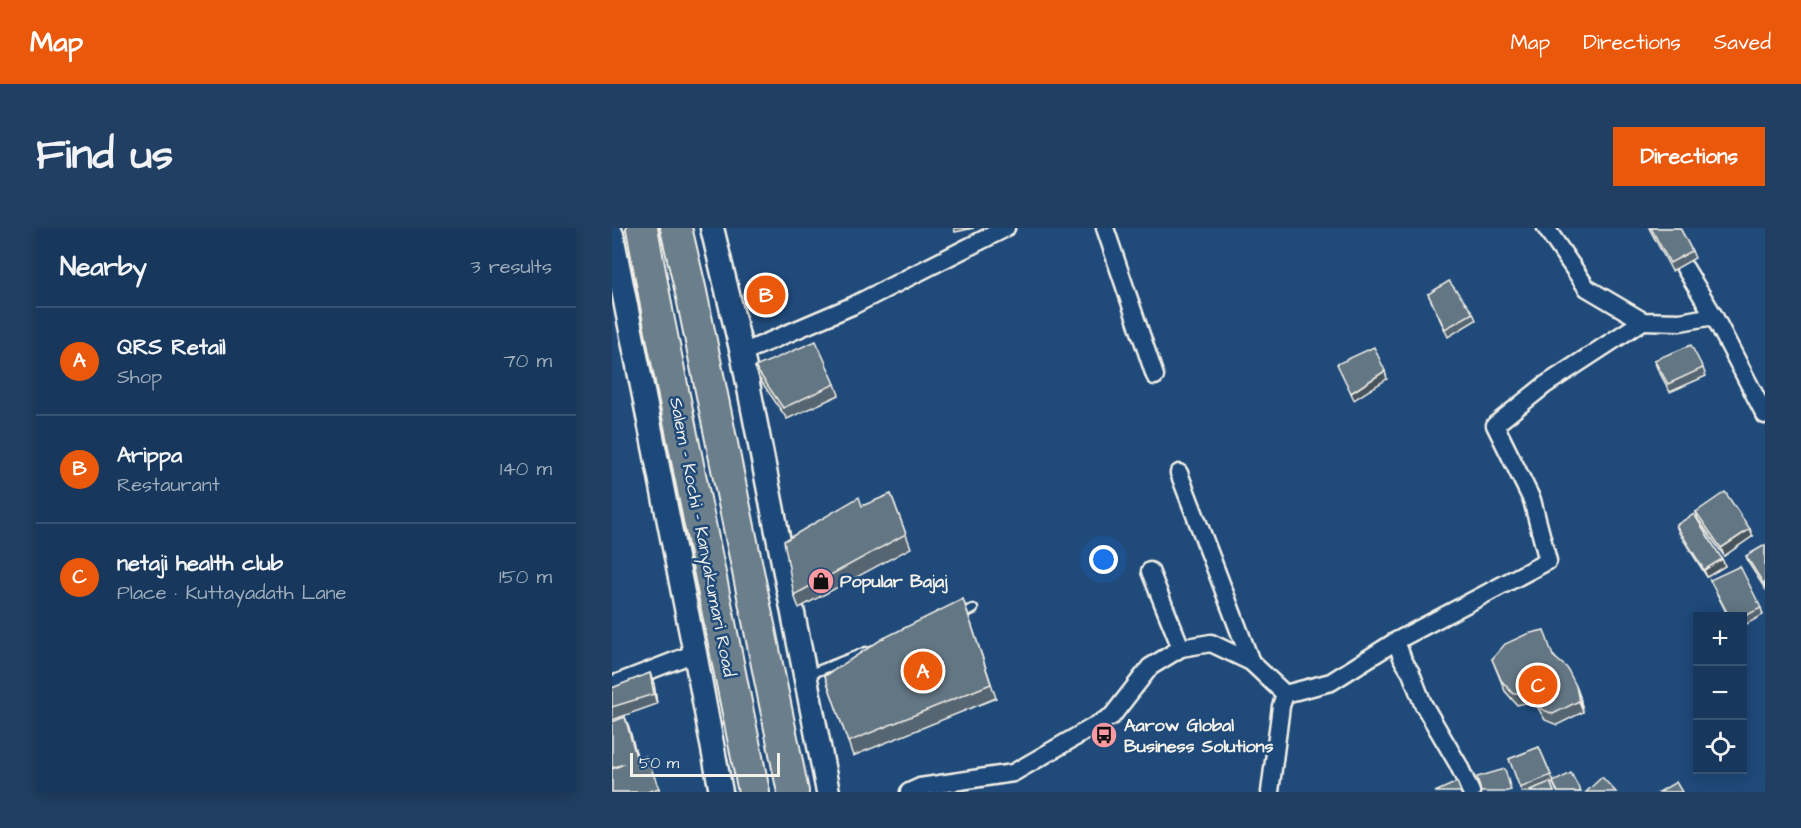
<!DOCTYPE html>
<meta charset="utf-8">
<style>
:root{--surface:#17385c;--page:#203f62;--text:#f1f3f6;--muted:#9eacbb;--line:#365272;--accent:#ea580c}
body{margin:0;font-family:"Architects Daughter",sans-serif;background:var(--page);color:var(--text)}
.controls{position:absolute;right:18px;bottom:18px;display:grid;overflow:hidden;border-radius:0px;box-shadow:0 3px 15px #0003}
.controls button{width:54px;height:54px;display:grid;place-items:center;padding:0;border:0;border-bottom:2px solid var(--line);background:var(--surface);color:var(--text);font:30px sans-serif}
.scale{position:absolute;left:18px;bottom:15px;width:150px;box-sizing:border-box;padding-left:6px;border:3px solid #f4f1e8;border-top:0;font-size:16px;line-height:21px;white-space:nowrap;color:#f4f1e8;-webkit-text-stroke:4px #1f4a7a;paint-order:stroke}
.you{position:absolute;left:492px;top:332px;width:21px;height:21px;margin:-15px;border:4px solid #fff;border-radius:50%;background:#1a73e8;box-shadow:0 0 0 9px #1a73e833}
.badge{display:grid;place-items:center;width:39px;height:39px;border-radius:50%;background:var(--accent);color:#fff;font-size:20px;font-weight:700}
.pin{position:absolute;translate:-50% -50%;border:3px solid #fff;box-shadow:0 2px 6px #0006}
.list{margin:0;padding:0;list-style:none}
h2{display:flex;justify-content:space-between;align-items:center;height:78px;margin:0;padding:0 24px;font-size:26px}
h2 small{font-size:20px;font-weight:400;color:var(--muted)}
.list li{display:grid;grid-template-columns:39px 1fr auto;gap:18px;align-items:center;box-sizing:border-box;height:108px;padding:0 24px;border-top:2px solid var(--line)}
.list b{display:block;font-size:22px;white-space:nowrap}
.list p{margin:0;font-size:20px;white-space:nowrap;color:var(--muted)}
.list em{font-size:20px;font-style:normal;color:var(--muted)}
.icon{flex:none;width:33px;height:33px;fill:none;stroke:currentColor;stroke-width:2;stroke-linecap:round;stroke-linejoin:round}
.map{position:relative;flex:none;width:1153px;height:564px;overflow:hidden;border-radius:0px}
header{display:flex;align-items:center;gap:36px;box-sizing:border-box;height:84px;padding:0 30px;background:var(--accent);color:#fff}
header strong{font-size:28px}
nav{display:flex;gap:33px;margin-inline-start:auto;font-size:21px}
.intro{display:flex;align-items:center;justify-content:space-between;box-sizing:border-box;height:144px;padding:0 36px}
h1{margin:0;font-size:42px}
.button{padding:15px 27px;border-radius:0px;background:var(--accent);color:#fff;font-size:21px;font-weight:700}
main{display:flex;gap:36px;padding:0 36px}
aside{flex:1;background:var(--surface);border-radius:0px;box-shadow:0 3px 15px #0003}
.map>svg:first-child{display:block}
</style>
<header>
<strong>Map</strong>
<nav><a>Map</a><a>Directions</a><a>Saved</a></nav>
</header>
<div class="intro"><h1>Find us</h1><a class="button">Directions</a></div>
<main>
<aside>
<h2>Nearby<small>3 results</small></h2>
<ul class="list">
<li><span class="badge">A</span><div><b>QRS Retail</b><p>Shop</p></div><em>70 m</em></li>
<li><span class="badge">B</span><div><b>Arippa</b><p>Restaurant</p></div><em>140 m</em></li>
<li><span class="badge">C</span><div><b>netaji health club</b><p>Place · Kuttayadath Lane</p></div><em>150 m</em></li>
</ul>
</aside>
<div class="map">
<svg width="1153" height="564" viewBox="0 0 1153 564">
<rect width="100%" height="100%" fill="#1f4a7a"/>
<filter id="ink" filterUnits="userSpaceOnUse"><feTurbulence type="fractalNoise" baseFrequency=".0167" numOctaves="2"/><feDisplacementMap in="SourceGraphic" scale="12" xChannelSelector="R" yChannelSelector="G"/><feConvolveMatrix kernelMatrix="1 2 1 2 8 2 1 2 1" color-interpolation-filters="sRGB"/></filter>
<g filter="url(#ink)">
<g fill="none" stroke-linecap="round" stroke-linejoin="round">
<defs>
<g id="lane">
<polyline points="346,387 361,381"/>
<polyline points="193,448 254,424"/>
</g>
<g id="street">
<polyline points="493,0 543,148"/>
<polyline points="934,0 975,60 1031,93 1068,94 1102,88"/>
<polyline points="1073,40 1102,88 1153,187"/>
<polyline points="130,125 240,78 394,0"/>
<polyline points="567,245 639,434"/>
<polyline points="538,343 569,420"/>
<polyline points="784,413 791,432 799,445 811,476 846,536 859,564"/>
<polyline points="0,457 83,425"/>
<polyline points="297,564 308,559 401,545 500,488 538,439 569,420 599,415 639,434 673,466"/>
<polyline points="658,564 669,478 673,466 719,454 784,413 936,333 920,272 883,197 933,157 1031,93"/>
</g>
<g id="secondary">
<polyline points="100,0 130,125 216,564"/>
<polyline points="0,7 83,425 109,564"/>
</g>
<g id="highway">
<polyline points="30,0 47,93 142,564"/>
<polyline points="64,0 79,64 181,564"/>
</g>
</defs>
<use href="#lane" stroke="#f4f1e8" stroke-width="13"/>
<use href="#street" stroke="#f4f1e8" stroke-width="21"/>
<use href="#secondary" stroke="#f4f1e8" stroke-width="27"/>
<use href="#highway" stroke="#f4f1e8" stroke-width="34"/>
<use href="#lane" stroke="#1f4a7a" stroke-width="8"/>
<use href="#street" stroke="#1f4a7a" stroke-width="16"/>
<use href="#secondary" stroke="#1f4a7a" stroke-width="22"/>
<use href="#highway" stroke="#6b7e8b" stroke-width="30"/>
</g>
<g fill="#566572" stroke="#f4f1e8" stroke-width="1.5">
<polygon points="342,0 362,0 343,4"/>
<polygon points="1037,0 1068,0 1080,23 1083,30 1060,43"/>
<polygon points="816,66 861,85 864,92 836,109"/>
<polygon points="1042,132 1091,140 1094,148 1058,164 1045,140"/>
<polygon points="143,139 223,156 227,167 175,191 147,150"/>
<polygon points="279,266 299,320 187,380 182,367 250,278"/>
<polygon points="1084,284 1141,308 1112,328 1086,291"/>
<polygon points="1064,297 1110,331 1113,338 1095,349 1067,305"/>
<polygon points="1153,317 1153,361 1137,336 1134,328"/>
<polygon points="1098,352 1149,380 1151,387 1131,398 1131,388 1116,388"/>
<polygon points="351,371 384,470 241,528 213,448"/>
<polygon points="942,428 964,458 968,469 971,484 945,497 933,492 922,473 905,477 893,463 880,431"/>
<polygon points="38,445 42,456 45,476 0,492 0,460"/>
<polygon points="13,489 26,531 34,528 48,564 0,564 0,494"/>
<polygon points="927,519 942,554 969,564 945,564 941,555 939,556 942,564 910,564 897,531"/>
</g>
<g fill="#46535c" stroke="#f4f1e8" stroke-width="1.5">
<polygon points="773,143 775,151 742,172 739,165"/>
<polygon points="1138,301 1141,308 1112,328 1109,320"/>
<polygon points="1110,331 1113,338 1095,349 1092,342"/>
<polygon points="38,445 42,456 45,476 42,466"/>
<polygon points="964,458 968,469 971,484 967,473"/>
<polygon points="13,489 17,499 29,543 25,532"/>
</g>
<g fill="#647684" stroke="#f4f1e8" stroke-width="1.5">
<polygon points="1039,0 1068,0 1080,23 1058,35"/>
<polygon points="837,53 861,85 833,101 816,66"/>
<polygon points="204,113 223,156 171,180 143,139"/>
<polygon points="1079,117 1091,140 1056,156 1042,132"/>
<polygon points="762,119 773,143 739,165 725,136"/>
<polygon points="1113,264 1138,301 1109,320 1084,284"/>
<polygon points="279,266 294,306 182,367 172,313 247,269 250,278"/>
<polygon points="1082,286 1110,331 1092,342 1064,297"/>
<polygon points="1153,317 1153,358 1134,328"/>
<polygon points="1128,338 1149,380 1131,389 1117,388 1098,352"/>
<polygon points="351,371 379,456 236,514 213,448 270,411"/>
<polygon points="932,402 941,428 955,440 964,458 967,473 941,486 929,481 918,462 901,466 889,452 880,431 893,416 915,406"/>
<polygon points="38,445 42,466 0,479 0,460"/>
<polygon points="13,489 25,532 34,528 47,560 35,564 0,564 0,541 12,536 0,540 0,494"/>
<polygon points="927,519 939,547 908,560 897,531"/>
<polygon points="893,541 899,562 892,564 869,564 865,549"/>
<polygon points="959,545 969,564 946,564 941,554"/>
<polygon points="990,549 1004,564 974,564"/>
<polygon points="845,554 849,564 823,564"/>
<polygon points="938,554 942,564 919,564 918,562"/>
<polygon points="1064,554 1070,564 1047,564"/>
</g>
</g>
<defs>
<symbol id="shop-disc" viewBox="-11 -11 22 22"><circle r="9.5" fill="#ff9aa2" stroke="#1f4a7a"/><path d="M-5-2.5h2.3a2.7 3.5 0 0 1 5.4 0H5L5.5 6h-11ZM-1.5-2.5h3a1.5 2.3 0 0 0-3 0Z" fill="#111"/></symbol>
<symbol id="bus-disc" viewBox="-11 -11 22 22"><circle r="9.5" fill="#ff9aa2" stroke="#1f4a7a"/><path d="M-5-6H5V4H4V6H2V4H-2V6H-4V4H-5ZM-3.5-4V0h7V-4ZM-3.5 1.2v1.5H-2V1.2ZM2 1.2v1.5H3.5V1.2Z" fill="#111"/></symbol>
</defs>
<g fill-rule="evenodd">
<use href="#shop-disc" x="194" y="338" width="30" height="30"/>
<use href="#bus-disc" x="477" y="492" width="30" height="30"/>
</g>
<g text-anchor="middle" stroke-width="5" stroke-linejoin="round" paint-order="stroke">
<g font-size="18" fill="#f4f1e8" stroke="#1f4a7a">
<text transform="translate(91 309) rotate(79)" y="6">Salem - Kochi - Kanyakumari Road</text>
</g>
<g font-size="18" font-weight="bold" fill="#f4f1e8" stroke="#1f4a7a" text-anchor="start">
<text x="228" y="359">Popular Bajaj</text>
<text x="512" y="503">Aarow Global<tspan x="512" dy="21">Business Solutions</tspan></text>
</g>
</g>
</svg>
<div class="controls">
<button>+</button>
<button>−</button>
<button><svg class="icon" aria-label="locate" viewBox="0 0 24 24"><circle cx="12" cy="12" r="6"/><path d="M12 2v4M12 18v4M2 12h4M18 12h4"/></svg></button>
</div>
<div class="scale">50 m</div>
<div class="you"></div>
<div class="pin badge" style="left:311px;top:443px">A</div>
<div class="pin badge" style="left:154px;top:67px">B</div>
<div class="pin badge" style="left:926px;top:457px">C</div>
</div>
</main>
